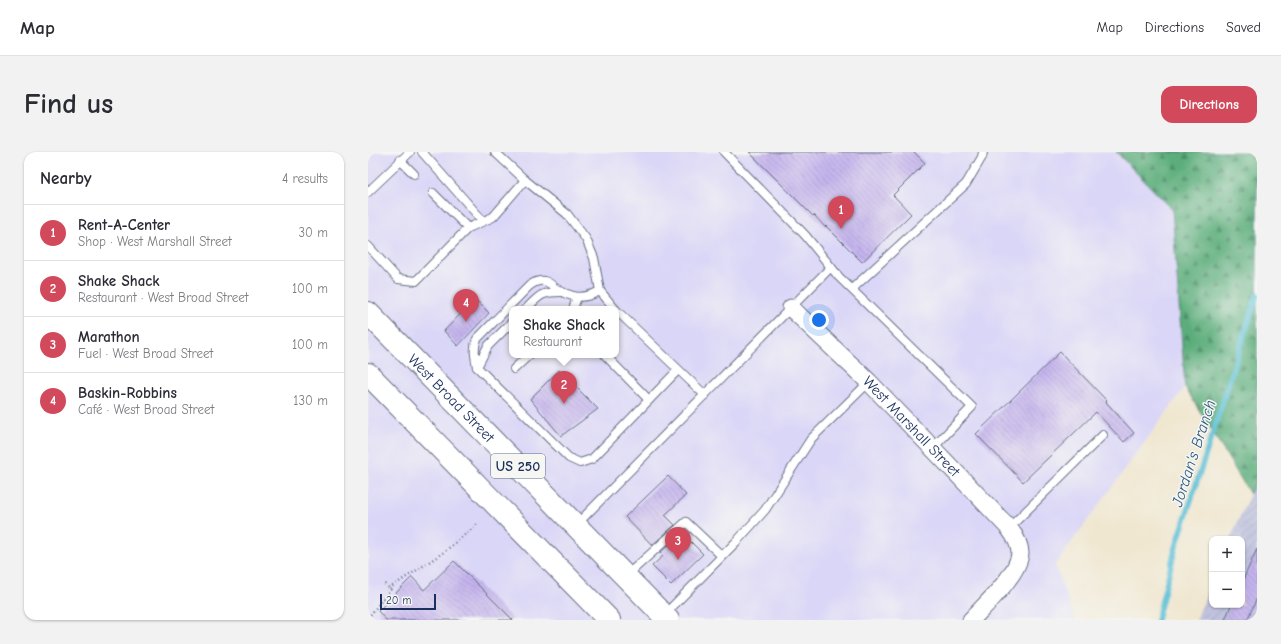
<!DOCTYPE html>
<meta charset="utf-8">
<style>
:root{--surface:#fff;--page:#f2f2f3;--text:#2b2b33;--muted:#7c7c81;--line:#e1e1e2;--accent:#d1495b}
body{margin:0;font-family:"Comic Neue",sans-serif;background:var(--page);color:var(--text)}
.controls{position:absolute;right:12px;bottom:12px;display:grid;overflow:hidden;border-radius:8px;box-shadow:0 1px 3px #0004}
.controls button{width:36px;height:36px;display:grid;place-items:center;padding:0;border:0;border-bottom:1px solid var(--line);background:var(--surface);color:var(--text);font:20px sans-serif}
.scale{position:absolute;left:12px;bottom:10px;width:56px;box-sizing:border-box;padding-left:4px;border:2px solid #1b2f5e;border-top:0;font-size:11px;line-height:14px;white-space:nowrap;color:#1b2f5e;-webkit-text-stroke:3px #f6f6f2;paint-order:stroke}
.you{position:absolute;left:451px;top:168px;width:14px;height:14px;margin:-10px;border:3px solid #fff;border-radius:50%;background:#1a73e8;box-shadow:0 0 0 6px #1a73e833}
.badge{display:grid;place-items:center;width:26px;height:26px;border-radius:50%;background:var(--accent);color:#fff;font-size:13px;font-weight:700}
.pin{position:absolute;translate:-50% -33px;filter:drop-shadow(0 1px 2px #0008)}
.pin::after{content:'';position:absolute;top:21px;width:14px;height:12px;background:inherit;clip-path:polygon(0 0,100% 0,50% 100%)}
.popup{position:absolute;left:141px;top:154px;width:110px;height:52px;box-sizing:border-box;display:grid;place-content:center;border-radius:8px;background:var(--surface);filter:drop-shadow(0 1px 3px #0005);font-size:13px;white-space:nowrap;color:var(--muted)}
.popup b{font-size:15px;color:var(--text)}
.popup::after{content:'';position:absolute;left:50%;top:100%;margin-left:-8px;border:8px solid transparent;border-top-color:var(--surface)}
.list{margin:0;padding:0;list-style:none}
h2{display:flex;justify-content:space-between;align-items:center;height:52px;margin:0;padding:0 16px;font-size:17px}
h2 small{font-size:13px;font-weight:400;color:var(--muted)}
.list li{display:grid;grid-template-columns:26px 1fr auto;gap:12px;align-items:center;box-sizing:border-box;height:56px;padding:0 16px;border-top:1px solid var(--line)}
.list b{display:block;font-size:15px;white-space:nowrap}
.list p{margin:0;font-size:13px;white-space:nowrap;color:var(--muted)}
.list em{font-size:13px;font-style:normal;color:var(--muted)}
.map{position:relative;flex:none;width:889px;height:468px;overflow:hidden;border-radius:12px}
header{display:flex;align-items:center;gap:24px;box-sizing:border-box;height:56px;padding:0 20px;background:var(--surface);border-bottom:1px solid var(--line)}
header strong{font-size:19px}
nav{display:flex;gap:22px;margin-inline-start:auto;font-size:14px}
.intro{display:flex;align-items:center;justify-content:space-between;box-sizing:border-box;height:96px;padding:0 24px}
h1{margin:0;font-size:28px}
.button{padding:10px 18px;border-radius:12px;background:var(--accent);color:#fff;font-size:14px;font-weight:700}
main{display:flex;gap:24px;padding:0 24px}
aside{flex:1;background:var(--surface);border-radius:12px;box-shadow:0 1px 3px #0004}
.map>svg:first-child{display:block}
</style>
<header>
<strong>Map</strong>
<nav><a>Map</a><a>Directions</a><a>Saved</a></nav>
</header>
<div class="intro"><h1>Find us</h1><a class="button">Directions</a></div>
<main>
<aside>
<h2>Nearby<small>4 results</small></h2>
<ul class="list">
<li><span class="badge">1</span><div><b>Rent-A-Center</b><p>Shop · West Marshall Street</p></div><em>30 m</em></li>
<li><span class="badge">2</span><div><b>Shake Shack</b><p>Restaurant · West Broad Street</p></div><em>100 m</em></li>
<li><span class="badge">3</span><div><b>Marathon</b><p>Fuel · West Broad Street</p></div><em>100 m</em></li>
<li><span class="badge">4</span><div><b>Baskin-Robbins</b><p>Café · West Broad Street</p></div><em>130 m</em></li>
</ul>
</aside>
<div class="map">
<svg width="889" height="468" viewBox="0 0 889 468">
<defs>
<pattern id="industrial-furrows" width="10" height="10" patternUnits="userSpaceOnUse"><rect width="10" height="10" fill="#c0c2dd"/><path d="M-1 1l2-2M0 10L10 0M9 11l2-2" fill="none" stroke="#a4a7c0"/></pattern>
<pattern id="forest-firs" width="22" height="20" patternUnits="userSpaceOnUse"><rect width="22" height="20" fill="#5bad7a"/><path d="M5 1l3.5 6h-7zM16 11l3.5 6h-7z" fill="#4a8d67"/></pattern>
<pattern id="building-back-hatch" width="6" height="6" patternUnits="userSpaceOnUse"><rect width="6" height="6" fill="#c5b4ed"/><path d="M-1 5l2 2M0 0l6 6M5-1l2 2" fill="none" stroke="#9f93c3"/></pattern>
</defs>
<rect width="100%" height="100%" fill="#f6f6f2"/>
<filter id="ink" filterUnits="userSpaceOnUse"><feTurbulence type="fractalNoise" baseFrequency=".025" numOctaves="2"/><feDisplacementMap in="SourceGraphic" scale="8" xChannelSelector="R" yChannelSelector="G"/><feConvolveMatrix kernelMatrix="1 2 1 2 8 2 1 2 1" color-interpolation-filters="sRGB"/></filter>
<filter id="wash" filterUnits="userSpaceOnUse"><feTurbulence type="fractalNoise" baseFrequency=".012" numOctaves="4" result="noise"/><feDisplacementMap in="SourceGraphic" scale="16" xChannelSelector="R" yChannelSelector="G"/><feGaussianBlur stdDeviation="0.9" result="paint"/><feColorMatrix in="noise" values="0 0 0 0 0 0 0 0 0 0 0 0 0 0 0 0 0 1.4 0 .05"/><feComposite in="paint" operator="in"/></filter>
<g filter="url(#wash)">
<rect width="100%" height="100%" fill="#f0e7d0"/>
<path fill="#dad6f7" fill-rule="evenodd" d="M 0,0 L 748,0 L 804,57 L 817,235 L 687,413 L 707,468 L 0,468 ZM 144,157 L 248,157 L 248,203 L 144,203 Z"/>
<polygon fill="url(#industrial-furrows)" points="889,326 889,468 828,468 844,430 844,453 874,453 874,387 862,387"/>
<polygon fill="url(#forest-firs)" stroke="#3b6e6c" points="748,0 889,0 889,326 882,342 817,235 804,57"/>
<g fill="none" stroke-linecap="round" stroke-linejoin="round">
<polyline stroke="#58bfd6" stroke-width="5.5" points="789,468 807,398 889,143"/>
</g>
<g id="blocks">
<g fill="url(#building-back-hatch)">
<polygon points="381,0 546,0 557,11 525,43 543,62 494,110 458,74 457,75 446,63 445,64"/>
<polygon points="107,147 121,161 90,194 76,179"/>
<polygon points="692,200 739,249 738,250 766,281 756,290 728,260 655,330 608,282"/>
<polygon points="191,218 230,257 193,284 162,247"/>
<polygon points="300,324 318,343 297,363 307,373 284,393 257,365"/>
<polygon points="314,381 335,402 303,433 284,414 295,404 292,401"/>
<polygon points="889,397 889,446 879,468 857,468 863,453 874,453 874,430"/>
<polygon points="86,409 145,468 18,468 10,459 44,425 56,438"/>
</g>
</g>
</g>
<g filter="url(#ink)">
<use href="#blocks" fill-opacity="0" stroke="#666f86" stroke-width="1"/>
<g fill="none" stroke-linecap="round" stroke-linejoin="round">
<defs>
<g id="service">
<polyline points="54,0 115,69"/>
<polyline points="127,0 157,28 199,62 218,87 226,106 232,139 247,157"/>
<polyline points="356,0 437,83 471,125 604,255 564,297"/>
<polyline points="32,8 46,22"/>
<polyline points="0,40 42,0"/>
<polyline points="65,41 100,76"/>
<polyline points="0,94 30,127 48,129 100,76 125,65 157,28"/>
<polyline points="484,137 598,32 614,5 615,0"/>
<path d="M 232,139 C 215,148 203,146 187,136 C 184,133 180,130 176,129 C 171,128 165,131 161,134 L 109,187 C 105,197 107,204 109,215 L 201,306 L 212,311 L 224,307 L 310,218"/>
<path d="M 158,157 C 172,143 173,140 193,140"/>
<polyline points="205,157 209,145"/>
<polyline points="248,158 337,243"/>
<polyline points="237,203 281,248"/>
<polyline points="109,215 120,194 144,170"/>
<polyline points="146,217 161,203"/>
<polyline points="208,373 463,115"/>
<polyline points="641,376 735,283"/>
<polyline points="258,424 318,370 354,404"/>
<polyline points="296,463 369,389 397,358 443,287 501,230"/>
</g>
<g id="minor">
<path id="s1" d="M 423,156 L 501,230 L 641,376 C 647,384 652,392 652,401 C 651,422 617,453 603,468"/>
</g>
<g id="primary">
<path id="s2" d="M 0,161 L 300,468"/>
<polyline points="0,222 241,468"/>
</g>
</defs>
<use href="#service" stroke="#666f86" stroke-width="10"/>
<use href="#minor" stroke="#666f86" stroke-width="19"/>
<use href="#primary" stroke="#666f86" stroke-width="24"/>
<g stroke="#666f86" stroke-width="2.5" stroke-dasharray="1 3" stroke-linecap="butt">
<polyline points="17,432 23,438"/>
<polyline points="0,466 25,434 76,400 111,371"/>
</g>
<use href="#service" stroke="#fff" stroke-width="8"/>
<use href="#minor" stroke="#fff" stroke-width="17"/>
<use href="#primary" stroke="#fff" stroke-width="22"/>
</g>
</g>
<g text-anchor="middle" stroke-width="3" stroke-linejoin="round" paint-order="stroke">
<rect fill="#f6f6f2" stroke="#5d6b8a" stroke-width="1" x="123" y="302" width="54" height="24" rx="3"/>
<g font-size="14" font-weight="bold" fill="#1b2f5e">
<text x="150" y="319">US 250</text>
</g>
<g font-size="15" fill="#1b2f5e" stroke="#f6f6f2">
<text dy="5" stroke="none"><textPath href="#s2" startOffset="119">West Broad Street</textPath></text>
<text dy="5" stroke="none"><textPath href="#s1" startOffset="169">West Marshall Street</textPath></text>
</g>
<g font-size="16" font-style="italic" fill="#2d5a82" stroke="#f6f6f2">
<text transform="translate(825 301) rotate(-72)" y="6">Jordan's Branch</text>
</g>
</g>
</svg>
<div class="controls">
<button>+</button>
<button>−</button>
</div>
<div class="scale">20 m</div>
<div class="you"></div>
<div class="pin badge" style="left:473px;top:77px">1</div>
<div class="pin badge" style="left:196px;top:252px">2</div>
<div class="popup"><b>Shake Shack</b>Restaurant</div>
<div class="pin badge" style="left:310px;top:408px">3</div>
<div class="pin badge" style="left:98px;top:170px">4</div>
</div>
</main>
